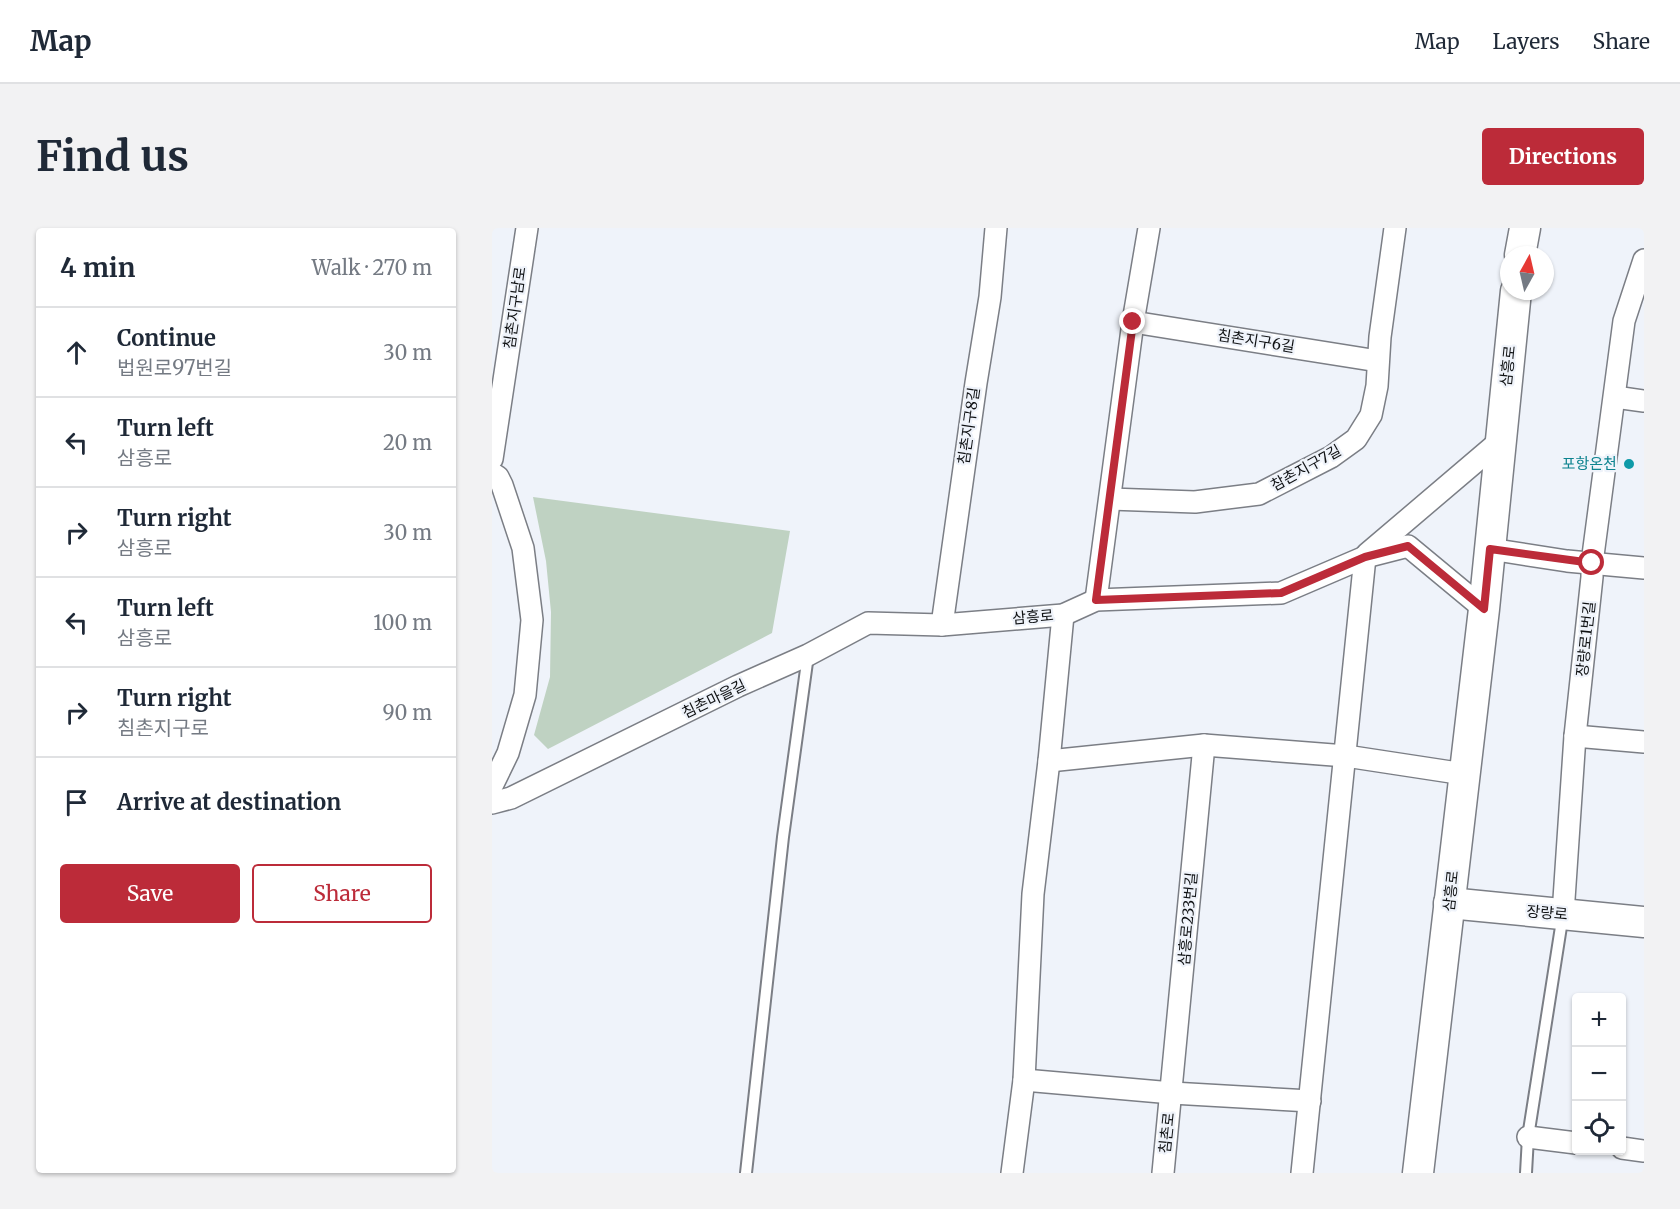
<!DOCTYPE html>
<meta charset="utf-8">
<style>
:root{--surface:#fff;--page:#f2f2f3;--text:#1f2937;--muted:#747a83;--line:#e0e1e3;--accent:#bc2b39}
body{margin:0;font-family:Merriweather,"Noto Sans KR",serif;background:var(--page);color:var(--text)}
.controls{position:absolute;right:18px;bottom:18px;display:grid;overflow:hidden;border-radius:6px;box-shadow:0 2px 4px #0004}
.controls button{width:54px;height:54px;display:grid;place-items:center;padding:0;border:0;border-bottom:2px solid var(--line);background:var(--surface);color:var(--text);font:30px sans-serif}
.compass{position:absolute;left:1008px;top:18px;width:54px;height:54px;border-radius:50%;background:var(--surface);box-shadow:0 2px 4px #0004;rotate:8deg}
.stop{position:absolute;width:18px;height:18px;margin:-14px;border:4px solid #bc2b39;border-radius:50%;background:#fff}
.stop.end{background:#bc2b39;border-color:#fff;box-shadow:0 2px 6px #0008}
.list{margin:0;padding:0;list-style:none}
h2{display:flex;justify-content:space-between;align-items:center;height:78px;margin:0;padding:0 24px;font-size:26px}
h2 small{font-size:20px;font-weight:400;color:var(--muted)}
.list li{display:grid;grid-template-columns:39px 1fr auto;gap:18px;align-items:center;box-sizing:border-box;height:90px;padding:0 24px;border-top:2px solid var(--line)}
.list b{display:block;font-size:22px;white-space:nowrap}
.list p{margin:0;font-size:20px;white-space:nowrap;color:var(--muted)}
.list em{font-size:20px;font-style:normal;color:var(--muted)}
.actions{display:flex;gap:12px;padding:18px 24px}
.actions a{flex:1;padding:14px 0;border:2px solid var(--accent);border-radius:6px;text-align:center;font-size:21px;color:var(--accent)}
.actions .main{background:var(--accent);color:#fff}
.icon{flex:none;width:33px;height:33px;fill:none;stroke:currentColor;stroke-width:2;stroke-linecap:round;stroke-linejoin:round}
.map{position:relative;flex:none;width:1152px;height:945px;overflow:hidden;border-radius:6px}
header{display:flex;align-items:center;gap:36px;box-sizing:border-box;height:84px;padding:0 30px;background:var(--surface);border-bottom:2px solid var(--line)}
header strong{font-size:28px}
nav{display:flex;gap:33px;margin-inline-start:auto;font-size:21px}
.intro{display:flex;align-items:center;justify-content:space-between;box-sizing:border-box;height:144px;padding:0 36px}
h1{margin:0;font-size:42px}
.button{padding:15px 27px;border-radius:6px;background:var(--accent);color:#fff;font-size:21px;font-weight:700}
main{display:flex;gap:36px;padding:0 36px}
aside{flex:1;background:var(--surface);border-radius:6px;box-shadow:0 2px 4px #0004}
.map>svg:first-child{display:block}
</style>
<header>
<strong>Map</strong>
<nav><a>Map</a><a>Layers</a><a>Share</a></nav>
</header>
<div class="intro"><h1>Find us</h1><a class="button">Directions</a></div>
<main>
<aside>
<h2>4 min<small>Walk · 270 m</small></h2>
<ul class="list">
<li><svg class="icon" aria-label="ahead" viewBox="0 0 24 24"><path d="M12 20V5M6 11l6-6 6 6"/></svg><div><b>Continue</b><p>법원로97번길</p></div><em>30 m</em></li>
<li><svg class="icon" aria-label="left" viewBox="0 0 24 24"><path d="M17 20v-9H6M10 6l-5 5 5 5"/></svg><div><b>Turn left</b><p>삼흥로</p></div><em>20 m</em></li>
<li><svg class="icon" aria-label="right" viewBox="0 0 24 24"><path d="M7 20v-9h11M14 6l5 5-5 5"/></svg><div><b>Turn right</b><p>삼흥로</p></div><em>30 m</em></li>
<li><svg class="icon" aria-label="left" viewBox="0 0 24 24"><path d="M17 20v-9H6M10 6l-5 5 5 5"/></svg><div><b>Turn left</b><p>삼흥로</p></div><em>100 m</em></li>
<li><svg class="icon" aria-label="right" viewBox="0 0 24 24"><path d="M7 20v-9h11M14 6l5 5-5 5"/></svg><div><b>Turn right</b><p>침촌지구로</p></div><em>90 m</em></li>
<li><svg class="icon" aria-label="arrive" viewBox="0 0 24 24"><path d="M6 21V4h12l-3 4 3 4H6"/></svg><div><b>Arrive at destination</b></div></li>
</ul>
<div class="actions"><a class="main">Save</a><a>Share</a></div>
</aside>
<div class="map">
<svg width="1152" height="945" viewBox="0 0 1152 945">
<rect width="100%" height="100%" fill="#eff3fa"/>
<polygon fill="#bfd2c2" points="41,269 298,303 280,405 56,521 42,507 58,449 59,384 54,333"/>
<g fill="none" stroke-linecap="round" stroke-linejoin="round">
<defs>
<g id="lane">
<polyline points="254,945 291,609 316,427"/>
<polyline points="1034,945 1036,909 1071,686"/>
</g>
<g id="street">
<polyline points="641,94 886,133"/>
<polyline points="1123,169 1152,173"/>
<polyline points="0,231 35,0"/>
<polyline points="0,245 6,249 10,257 31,320 40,392 33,467 16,525 0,558"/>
<polyline points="618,271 703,274 767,266 839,229 864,211 879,187 885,158 888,109 903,0"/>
<polyline points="998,321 1075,333 1152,340"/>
<polyline points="875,326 1009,212"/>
<polyline points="604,372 641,94 657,0"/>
<polyline points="450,397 484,155 498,69 504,0"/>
<polyline points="1083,508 1152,514"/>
<polyline points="557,533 712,517 854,528 972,546"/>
<polyline points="0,575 19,570 246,458 316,427 376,395 450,397 571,387 604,372 789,365 873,329 916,318 992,381"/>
<polyline points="1071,686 1083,508 1100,349 1100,335 1132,93 1152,32"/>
<polyline points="532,852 680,865 818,873"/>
<polyline points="1036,909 1084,915"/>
<polyline points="1130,920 1152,923"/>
<polyline points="520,945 532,852 541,666 557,533 571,387"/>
<polyline points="671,945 712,517"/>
<polyline points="810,945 873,329"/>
</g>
<g id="secondary">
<polyline points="1028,27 1033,0"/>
<polyline points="957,675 1152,694"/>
<polyline points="926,945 992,381 1024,63"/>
</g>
</defs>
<use href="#lane" stroke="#7b7e85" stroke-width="14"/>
<use href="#street" stroke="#7b7e85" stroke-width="24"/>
<use href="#secondary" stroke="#7b7e85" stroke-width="33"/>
<use href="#lane" stroke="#fff" stroke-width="10"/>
<use href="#street" stroke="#fff" stroke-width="21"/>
<use href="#secondary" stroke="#fff" stroke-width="30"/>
</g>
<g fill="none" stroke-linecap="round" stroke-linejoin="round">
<polyline stroke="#bc2b39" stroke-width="8" points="641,94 604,372 789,365 873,329 916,318 992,381 998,321 1100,335"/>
</g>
<circle fill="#0f9aa8" stroke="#eff3fa" stroke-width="2" cx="1137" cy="236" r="6"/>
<g text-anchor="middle" stroke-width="4.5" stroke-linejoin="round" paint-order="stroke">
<g font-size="15" fill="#0f1113" stroke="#eff3fa">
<text transform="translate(23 80) rotate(-82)" y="5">침촌지구남로</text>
<text transform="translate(764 113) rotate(9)" y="5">침촌지구6길</text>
<text transform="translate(1016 138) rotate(-84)" y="5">삼흥로</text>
<text transform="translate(477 198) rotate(-82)" y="5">침촌지구8길</text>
<text transform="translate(814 240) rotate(-29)" y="5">참촌지구7길</text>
<text transform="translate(541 389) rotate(-5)" y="5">삼흥로</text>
<text transform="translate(1094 411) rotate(-84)" y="5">장량로1번길</text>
<text transform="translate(222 471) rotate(-26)" y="5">침촌마을길</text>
<text transform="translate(959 663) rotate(-84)" y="5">삼흥로</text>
<text transform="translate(1055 685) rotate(5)" y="5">장량로</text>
<text transform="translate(696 691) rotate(-85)" y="5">삼흥로233번길</text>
<text transform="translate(675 905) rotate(-84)" y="5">침촌로</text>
</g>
<g font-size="15" fill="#0d838f" stroke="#eff3fa" text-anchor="end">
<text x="1125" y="241">포항온천</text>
</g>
</g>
</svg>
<div class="controls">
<button>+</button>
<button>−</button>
<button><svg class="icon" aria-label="locate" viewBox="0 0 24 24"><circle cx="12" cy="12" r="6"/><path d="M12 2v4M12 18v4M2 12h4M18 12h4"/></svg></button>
</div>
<svg class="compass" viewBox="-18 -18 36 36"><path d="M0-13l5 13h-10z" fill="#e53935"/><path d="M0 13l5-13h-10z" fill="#747a83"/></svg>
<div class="stop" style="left:1100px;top:335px"></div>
<div class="stop end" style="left:641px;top:94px"></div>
</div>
</main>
